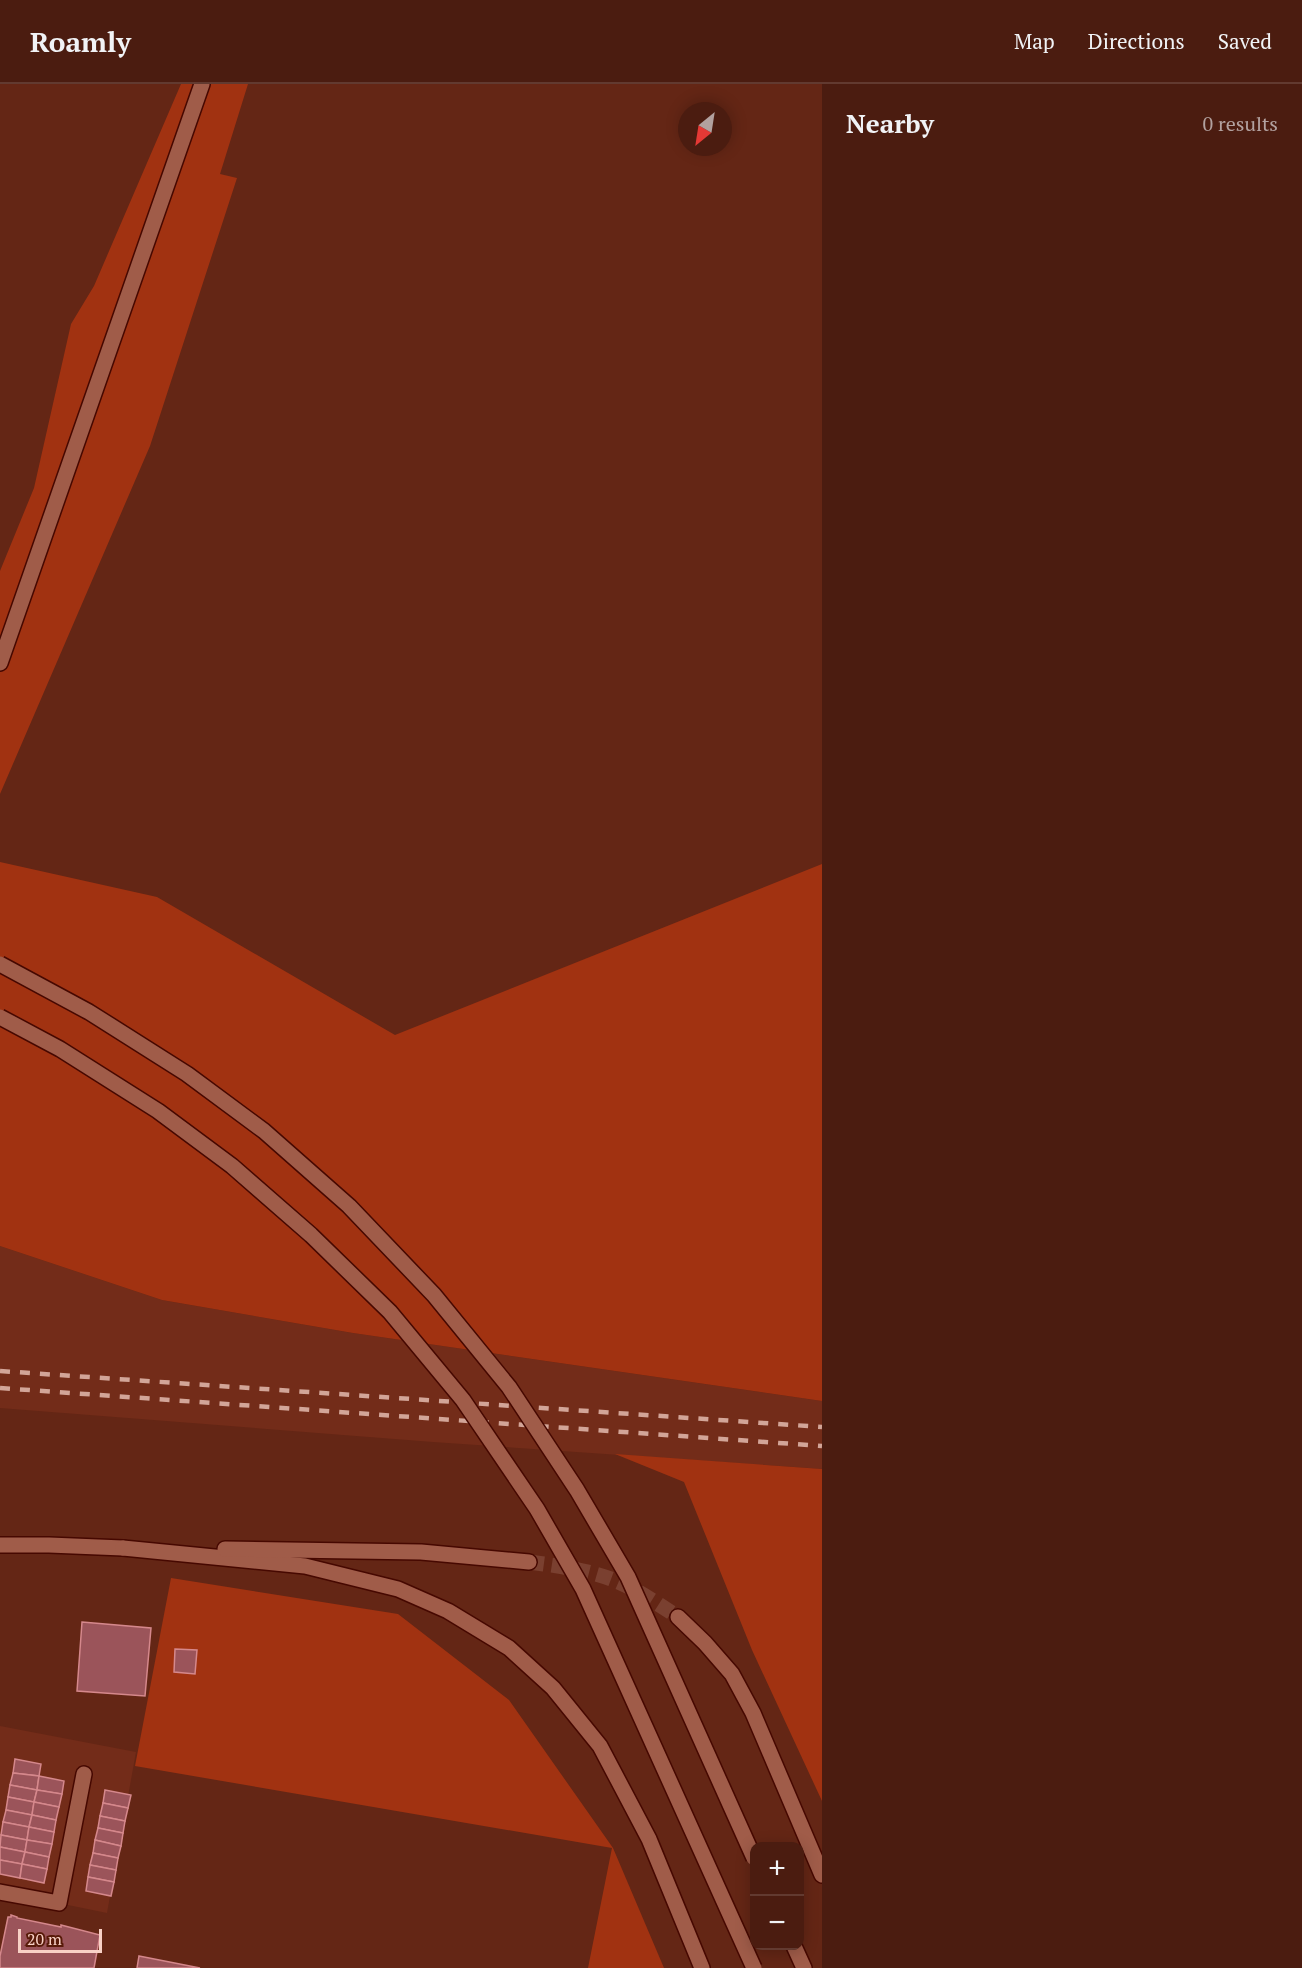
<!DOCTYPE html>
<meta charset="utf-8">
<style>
:root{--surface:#4b1c10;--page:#55291e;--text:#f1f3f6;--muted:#b2a19f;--line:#623a30}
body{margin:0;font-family:"PT Serif",serif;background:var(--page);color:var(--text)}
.controls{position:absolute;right:18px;bottom:18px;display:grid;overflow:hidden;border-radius:12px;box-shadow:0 3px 15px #0003}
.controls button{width:54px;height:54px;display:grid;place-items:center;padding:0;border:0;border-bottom:2px solid var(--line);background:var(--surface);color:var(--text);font:30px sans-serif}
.compass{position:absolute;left:678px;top:18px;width:54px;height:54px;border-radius:50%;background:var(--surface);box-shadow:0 3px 15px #0003;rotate:210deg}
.scale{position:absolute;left:18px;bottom:15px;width:84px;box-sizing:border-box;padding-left:6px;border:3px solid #f8d1c6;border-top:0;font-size:16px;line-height:21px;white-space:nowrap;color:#f8d1c6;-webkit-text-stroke:4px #581a09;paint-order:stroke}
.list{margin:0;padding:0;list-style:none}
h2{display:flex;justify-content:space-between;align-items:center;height:78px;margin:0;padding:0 24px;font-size:26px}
h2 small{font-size:20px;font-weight:400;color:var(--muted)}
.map{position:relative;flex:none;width:822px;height:1884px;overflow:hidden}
header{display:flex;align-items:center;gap:36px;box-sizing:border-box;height:84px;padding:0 30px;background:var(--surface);border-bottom:2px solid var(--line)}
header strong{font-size:28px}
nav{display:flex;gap:33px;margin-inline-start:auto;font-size:21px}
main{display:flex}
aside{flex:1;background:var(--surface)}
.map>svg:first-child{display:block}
</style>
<header>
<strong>Roamly</strong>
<nav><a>Map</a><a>Directions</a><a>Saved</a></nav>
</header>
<main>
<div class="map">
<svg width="822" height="1884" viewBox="0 0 822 1884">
<rect width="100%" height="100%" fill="#642615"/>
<g fill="#732c19">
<polygon points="0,1162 162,1216 353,1249 822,1317 822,1385 433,1358 0,1324"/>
<polygon points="0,1642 136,1668 107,1829 0,1807"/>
</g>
<g fill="#a13211">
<polygon points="181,0 248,0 220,90 237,94 150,362 0,710 0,487 34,404 71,240 94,202"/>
<polygon points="0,778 157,813 395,951 822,780 822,1317 353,1249 162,1216 0,1162"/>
<polygon points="615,1370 822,1385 822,1717 752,1566 684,1398"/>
<polygon points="171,1494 398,1530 509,1616 613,1764 664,1884 588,1884 612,1764 135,1682"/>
</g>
<g fill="#9b545a" stroke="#d5888c" stroke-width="1.5">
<polygon points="82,1538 151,1544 145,1612 77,1607"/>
<polygon points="175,1565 197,1566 195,1590 174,1588"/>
<polygon points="15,1675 41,1680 39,1692 13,1689"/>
<polygon points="13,1689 39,1692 37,1706 10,1701"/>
<polygon points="39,1692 64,1697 62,1710 37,1706"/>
<polygon points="10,1701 37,1706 34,1718 8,1713"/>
<polygon points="37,1706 62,1710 59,1723 34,1718"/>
<polygon points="105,1706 131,1711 128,1724 103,1719"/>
<polygon points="8,1713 34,1718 32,1731 6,1726"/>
<polygon points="34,1718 59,1723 56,1736 32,1731"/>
<polygon points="103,1719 128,1724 125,1737 100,1732"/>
<polygon points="6,1726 32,1731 29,1743 3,1738"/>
<polygon points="32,1731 56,1736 54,1748 29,1743"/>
<polygon points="100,1732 125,1737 123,1749 98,1744"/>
<polygon points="3,1738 29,1743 27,1756 1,1751"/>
<polygon points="29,1743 54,1748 52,1760 27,1756"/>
<polygon points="98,1744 123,1749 121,1762 95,1756"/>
<polygon points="1,1751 27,1756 25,1768 0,1763"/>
<polygon points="27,1756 52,1760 49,1773 25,1768"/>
<polygon points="95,1756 121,1762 118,1774 93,1769"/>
<polygon points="0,1763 25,1768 22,1780 0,1776"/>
<polygon points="25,1768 49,1773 47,1785 22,1780"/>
<polygon points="93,1769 118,1774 116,1786 90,1781"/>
<polygon points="0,1776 22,1780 20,1794 0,1790"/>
<polygon points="22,1780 47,1785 44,1799 20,1794"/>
<polygon points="90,1781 116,1786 114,1798 88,1793"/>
<polygon points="88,1793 114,1798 111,1812 86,1807"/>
<polygon points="11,1831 17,1833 17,1834 61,1843 61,1841 100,1851 94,1884 0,1884 0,1872 8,1833 11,1833"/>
<polygon points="139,1872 200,1884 137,1884"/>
</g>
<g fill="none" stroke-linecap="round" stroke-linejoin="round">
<path stroke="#7a4030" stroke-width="15" stroke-dasharray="15 8" stroke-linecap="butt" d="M 529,1478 C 559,1482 589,1486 616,1497 C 638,1506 658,1520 678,1533"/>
<defs>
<polyline id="lane" points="0,1808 59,1819 84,1690"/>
<g id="street">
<polyline points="0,579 202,0"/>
<polyline points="0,1461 49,1461 123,1464"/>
</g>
<g id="secondary">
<polyline points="123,1464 305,1482 398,1505 448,1527 509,1564 553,1604 600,1662 649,1755 702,1884"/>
<polyline points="225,1465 421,1468 529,1478"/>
<polyline points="678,1533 705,1559 732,1590 753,1629 822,1791"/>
<polyline points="794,1862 804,1884"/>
</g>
</defs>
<use href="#lane" stroke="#460800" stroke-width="18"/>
<use href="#street" stroke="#460800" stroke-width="18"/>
<use href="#secondary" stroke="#460800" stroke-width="18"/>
<use href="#lane" stroke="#a05c49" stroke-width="15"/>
<use href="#street" stroke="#a05c49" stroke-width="15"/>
<use href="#secondary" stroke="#a05c49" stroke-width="15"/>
<g stroke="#d2a598" stroke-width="4.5" stroke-dasharray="10 10" stroke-linecap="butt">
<polyline points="0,1287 822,1343"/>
<polyline points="0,1304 822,1362"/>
</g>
<defs>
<g id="secondary-bridge">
<polyline points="0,880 89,928 187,990 264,1047 349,1122 434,1211 509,1303 577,1406 628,1493 754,1774"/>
<polyline points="0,933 60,965 158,1027 232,1082 311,1151 390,1228 463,1316 537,1425 583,1505 754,1884"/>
</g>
</defs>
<use href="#secondary-bridge" stroke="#460800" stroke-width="18" stroke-linecap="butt"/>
<use href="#secondary-bridge" stroke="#a05c49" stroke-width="15"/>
</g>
</svg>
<div class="controls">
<button>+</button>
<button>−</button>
</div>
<svg class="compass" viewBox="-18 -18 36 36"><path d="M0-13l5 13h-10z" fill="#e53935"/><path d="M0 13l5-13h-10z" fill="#b2a19f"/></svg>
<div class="scale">20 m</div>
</div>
<aside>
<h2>Nearby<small>0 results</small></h2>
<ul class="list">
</ul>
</aside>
</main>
